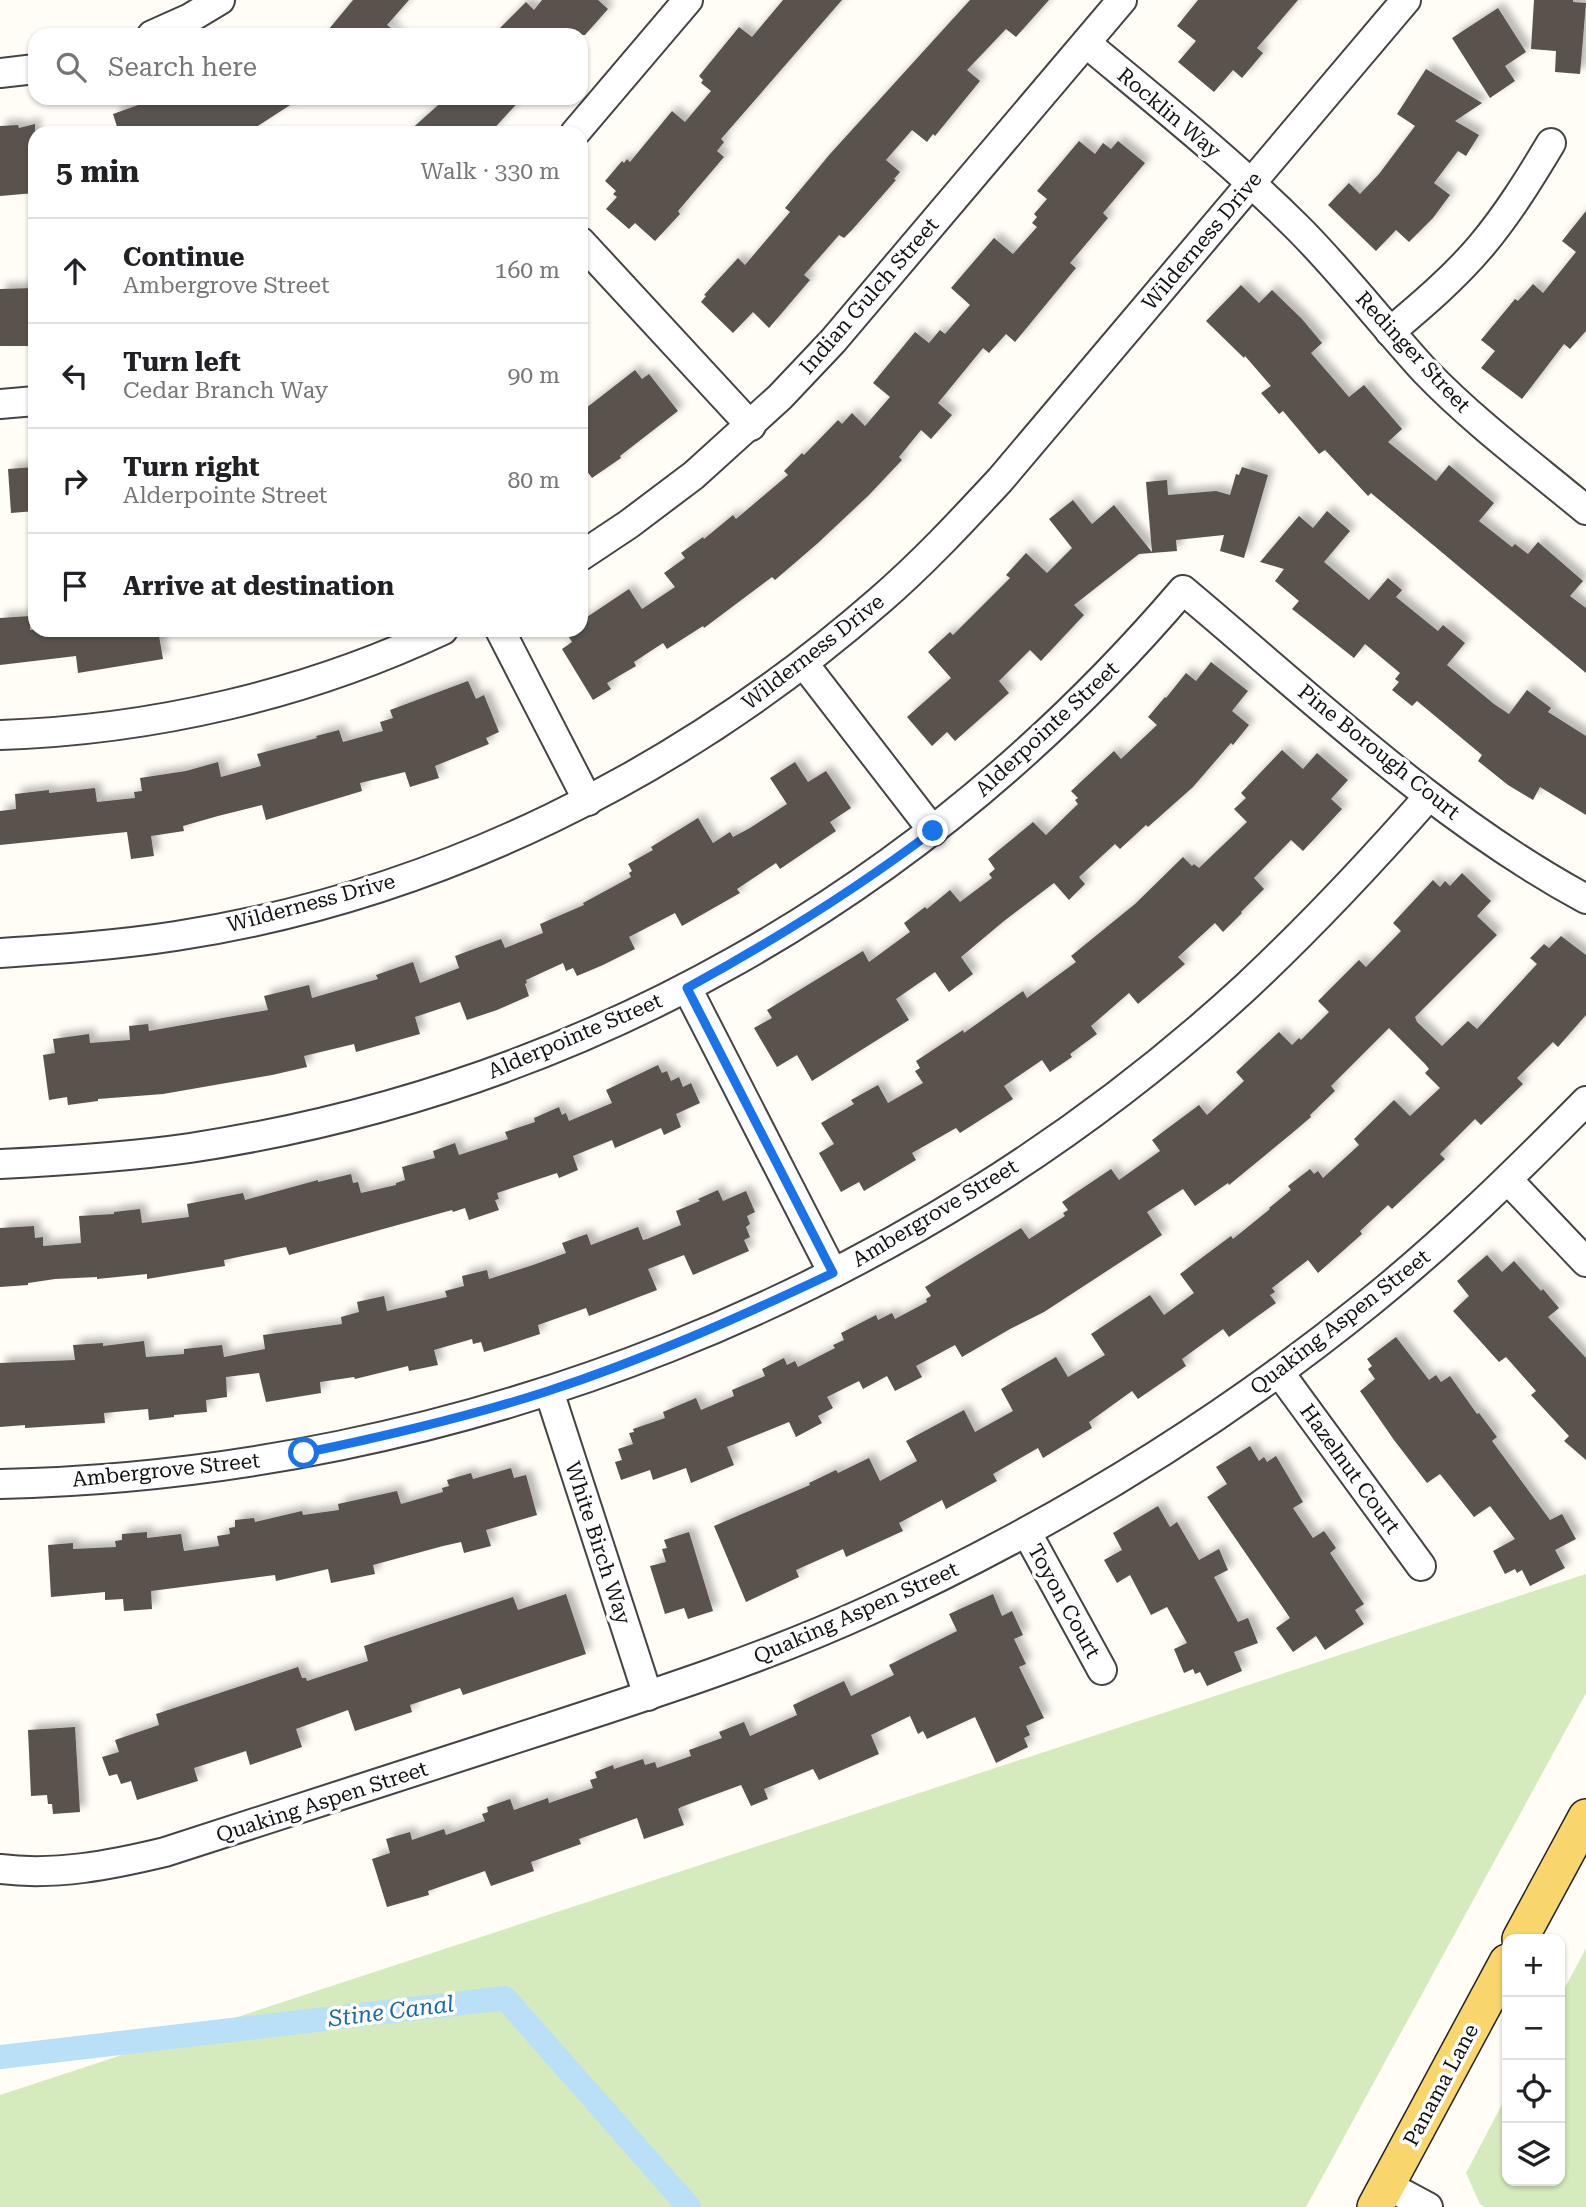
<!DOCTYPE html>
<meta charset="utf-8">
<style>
:root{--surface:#fff;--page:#f2f2f2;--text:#202124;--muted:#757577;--line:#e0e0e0}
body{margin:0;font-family:"Roboto Serif",serif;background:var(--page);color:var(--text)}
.controls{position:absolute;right:21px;bottom:21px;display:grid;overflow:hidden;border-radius:14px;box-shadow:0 2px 5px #0004}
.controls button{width:63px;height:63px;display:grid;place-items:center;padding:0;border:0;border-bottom:2px solid var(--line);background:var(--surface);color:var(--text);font:35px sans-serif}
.stop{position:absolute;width:21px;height:21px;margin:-16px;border:5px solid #1a73e8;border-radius:50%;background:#fff}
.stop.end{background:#1a73e8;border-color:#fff;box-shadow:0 2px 7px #0008}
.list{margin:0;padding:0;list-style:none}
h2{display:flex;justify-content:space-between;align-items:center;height:91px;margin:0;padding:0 28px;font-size:30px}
h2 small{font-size:23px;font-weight:400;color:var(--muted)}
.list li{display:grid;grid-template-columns:46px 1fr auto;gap:21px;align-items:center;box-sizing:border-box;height:105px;padding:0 28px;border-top:2px solid var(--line)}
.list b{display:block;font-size:26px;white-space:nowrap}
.list p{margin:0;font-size:23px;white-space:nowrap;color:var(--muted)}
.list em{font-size:23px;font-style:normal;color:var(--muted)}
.icon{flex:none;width:38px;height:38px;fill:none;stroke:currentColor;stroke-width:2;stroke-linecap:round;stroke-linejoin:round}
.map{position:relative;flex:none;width:1586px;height:2207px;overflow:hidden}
.search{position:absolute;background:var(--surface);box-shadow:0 2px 5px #0004;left:28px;top:28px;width:560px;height:77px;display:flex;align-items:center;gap:18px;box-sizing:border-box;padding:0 24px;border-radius:21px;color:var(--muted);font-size:26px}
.panel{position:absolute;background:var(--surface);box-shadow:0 2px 5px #0004;left:28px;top:126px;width:560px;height:511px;border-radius:21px}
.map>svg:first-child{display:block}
</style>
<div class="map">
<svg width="1586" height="2207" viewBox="0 0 1586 2207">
<defs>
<filter id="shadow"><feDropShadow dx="6" dy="-6" stdDeviation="3.5" flood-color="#0004"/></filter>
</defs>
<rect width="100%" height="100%" fill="#fffdf5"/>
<g fill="#d5ebbd">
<polygon points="1586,1574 1586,1693 1306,2207 0,2207 0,2095"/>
<polygon points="1586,1948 1586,2207 1485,2207 1480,2204 1466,2173 1507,2095 1507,2181 1560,2181 1560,1997"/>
</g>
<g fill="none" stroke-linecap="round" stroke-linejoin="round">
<polyline stroke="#b9e0f7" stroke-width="24" points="0,2057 505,1998 689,2207"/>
</g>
<g fill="#5a524d" filter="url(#shadow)">
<polygon points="353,0 409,0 387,25 400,35 324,35"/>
<polygon points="542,0 598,0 608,9 585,35 493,35 526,2 534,10"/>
<polygon points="783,0 842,0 721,139 724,142 717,151 724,157 678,211 680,214 655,241 635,223 629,229 606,209 617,197 613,194 616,191 605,181 622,161 624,163 627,159 630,162 672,111 685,122 711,91 701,83 703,80 699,76 739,27 752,37"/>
<polygon points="970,0 1049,0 1016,37 1006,29 967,70 980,81 935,136 933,134 927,142 912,130 886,160 900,172 894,179 896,180 852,230 844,238 839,235 804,275 810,280 769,328 753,312 733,333 701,302 706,296 704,295 738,258 745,265 790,212 785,208 830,154"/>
<polygon points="1198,0 1298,0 1257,48 1263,53 1242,78 1233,70 1214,92 1178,62 1196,41 1177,26"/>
<polygon points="1534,0 1573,0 1573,2 1586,3 1580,74 1555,72 1556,51 1531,49"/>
<polygon points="1498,8 1526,52 1505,66 1515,81 1490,98 1452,38"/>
<polygon points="1426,69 1482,103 1455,121 1479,135 1466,156 1458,151 1434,183 1450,195 1433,218 1409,242 1396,230 1376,251 1328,205 1349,183 1360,194 1379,174 1415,126 1397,114"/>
<polygon points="158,98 301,98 247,133 119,133 113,114"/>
<polygon points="446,98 522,98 490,133 407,133"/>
<polygon points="35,124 35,193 0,196 0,126 18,125 19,128"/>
<polygon points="1079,141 1095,154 1103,143 1111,149 1118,141 1145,163 1103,213 1108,218 1070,263 1076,268 1015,342 1006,334 989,353 983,348 938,403 952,415 931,439 921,430 899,457 902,460 869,495 818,543 775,580 772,577 704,628 703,626 667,649 663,643 634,662 636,666 607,683 611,689 593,700 562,649 572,642 567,634 574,630 581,630 581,621 629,589 642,609 675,587 664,573 685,558 681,553 703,537 704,539 733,515 736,519 788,475 784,471 802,453 804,455 838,420 842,424 852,413 865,426 890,397 873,383 915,332 929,343 940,330 945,334 970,305 951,288 994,238 1013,254 1037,227 1032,223 1037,217 1034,214 1047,199 1037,191"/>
<polygon points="1586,211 1586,331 1570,349 1564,344 1522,399 1481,368 1495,351 1481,340 1515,299 1518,301 1533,284 1543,293 1576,252 1562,241"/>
<polygon points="1241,285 1259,303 1272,290 1302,319 1322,343 1311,353 1349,397 1364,385 1402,429 1388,442 1436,481 1449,465 1494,503 1479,521 1512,547 1515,544 1528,554 1538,542 1583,581 1570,596 1586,608 1586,673 1371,493 1368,496 1325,450 1319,454 1283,411 1279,414 1261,393 1271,386 1245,356 1244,358 1206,321"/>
<polygon points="35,288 35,346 0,346 0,289"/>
<polygon points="635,370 642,379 649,374 678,411 620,456 621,458 592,478 581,463 581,412"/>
<polygon points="35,467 35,511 11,513 8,469"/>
<polygon points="1242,467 1268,475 1244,558 1220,551 1224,535 1176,540 1177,551 1139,554 1074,605 1084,615 1041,661 1030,650 999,681 1009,693 955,741 947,732 932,746 907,717 951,678 928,652 950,632 953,635 1010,578 1006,575 1026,553 1047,573 1072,548 1049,519 1073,500 1092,524 1114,505 1152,552 1146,482 1167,480 1168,495 1216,491 1230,495 1236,474 1239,475"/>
<polygon points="1327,511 1350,531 1324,562 1369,600 1388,578 1402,590 1396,597 1438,631 1443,625 1465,643 1447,665 1494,704 1509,714 1527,690 1551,708 1548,712 1586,736 1586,815 1540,787 1533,800 1508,785 1478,761 1482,755 1417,701 1412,706 1392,690 1399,682 1395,679 1400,673 1365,644 1354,658 1292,609 1299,601 1275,581 1284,569 1260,562 1299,516 1313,528"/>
<polygon points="30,616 30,630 158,630 163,659 78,673 76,656 0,665 0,618"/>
<polygon points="1211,662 1248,691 1232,711 1249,725 1233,745 1231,743 1193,787 1148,827 1146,825 1120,849 1115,844 1079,877 1085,884 1069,900 1054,883 1004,921 961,957 973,974 949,992 935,972 896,999 909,1020 812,1081 797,1055 777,1067 754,1028 772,1018 767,1010 863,951 869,962 910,932 904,923 925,907 927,909 950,890 960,902 992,878 989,874 995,869 988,859 1033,822 1046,835 1078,804 1075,800 1078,798 1071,791 1114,751 1121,759 1157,725 1148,717 1165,697 1166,698 1186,673 1196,681"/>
<polygon points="468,681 476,699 484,695 499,732 486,738 489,744 435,766 439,778 410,787 405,772 360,783 362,791 266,820 262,805 218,816 183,826 184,831 151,836 154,856 131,859 127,832 0,845 0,811 16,809 15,794 49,790 49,793 95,788 97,802 135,798 134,792 142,791 140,778 186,771 218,762 221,777 261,766 257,754 317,738 316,736 339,730 343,742 383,731 380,722 393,718 390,710"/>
<polygon points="1282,750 1303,769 1317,753 1348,780 1331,799 1342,809 1303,851 1291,840 1254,878 1264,889 1241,912 1242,913 1223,932 1215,923 1178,957 1185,964 1138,1004 1129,993 1091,1026 1097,1034 1070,1054 1072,1057 1050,1072 1042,1060 1004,1086 1013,1099 960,1133 956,1128 912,1153 916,1160 864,1191 859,1182 841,1192 819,1153 834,1144 821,1123 854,1104 851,1100 878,1085 888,1103 923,1083 915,1071 920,1068 916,1061 963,1030 964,1033 1023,991 1027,998 1076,962 1071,956 1135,904 1183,857 1192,866 1194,864 1199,868 1247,822 1234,809 1246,798 1241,793"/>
<polygon points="795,762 808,782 826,771 851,808 830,822 836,831 780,869 776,863 737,889 740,893 682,926 675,913 629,937 635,949 603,965 577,976 573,968 566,971 563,963 526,980 527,983 525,984 529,996 497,1010 467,1020 460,1002 415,1017 420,1034 356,1052 354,1044 304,1056 307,1067 272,1075 163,1094 98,1099 98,1101 68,1105 67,1097 49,1100 43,1055 55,1053 53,1039 89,1034 90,1043 130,1040 129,1026 148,1024 149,1031 268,1010 264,996 309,985 312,998 378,979 376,975 413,962 420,983 459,968 455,956 501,939 505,948 543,933 540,924 584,905 583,903 631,877 629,873 632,871 628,864 653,850 651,847 698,818 713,843 730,832 733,837 750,828 787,804 770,778"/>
<polygon points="1462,873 1491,901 1477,916 1497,935 1415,1017 1417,1022 1442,1046 1468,1021 1477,1029 1537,964 1530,958 1544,944 1549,948 1561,936 1586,955 1586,1015 1558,1047 1553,1042 1517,1078 1523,1084 1481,1125 1475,1119 1440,1154 1445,1159 1392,1209 1388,1205 1360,1231 1362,1234 1318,1273 1308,1260 1272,1288 1275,1292 1270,1295 1276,1303 1255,1318 1229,1337 1223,1329 1182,1359 1186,1366 1138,1399 1132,1391 1089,1422 1092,1428 1043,1458 1038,1448 993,1474 997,1481 946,1509 942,1500 899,1523 903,1531 846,1557 843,1549 796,1570 799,1577 746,1602 714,1526 810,1485 809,1483 836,1470 838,1473 869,1458 880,1481 917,1461 906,1441 964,1410 975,1432 1013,1411 1001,1389 1056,1357 1068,1377 1105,1355 1091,1334 1150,1295 1164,1315 1194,1293 1180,1274 1231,1236 1233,1239 1270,1209 1269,1208 1291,1190 1288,1186 1310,1169 1314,1174 1318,1171 1323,1178 1359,1145 1354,1139 1394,1100 1410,1116 1440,1088 1425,1073 1429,1069 1425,1064 1389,1028 1331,1086 1335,1091 1310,1115 1311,1117 1291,1134 1229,1185 1228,1183 1195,1206 1183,1189 1147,1212 1162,1235 1044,1312 1010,1329 962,1357 955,1345 916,1366 922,1377 895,1391 887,1376 863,1389 859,1381 827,1397 833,1408 818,1416 822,1423 796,1437 789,1422 727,1447 734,1465 691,1483 686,1468 653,1480 650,1470 621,1480 615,1462 622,1460 618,1449 633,1444 629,1433 634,1432 633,1429 665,1418 663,1412 696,1398 701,1410 734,1396 732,1390 765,1376 762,1369 784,1358 787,1365 795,1361 798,1367 835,1348 833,1345 844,1340 841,1333 876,1315 878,1320 892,1313 895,1319 927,1302 926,1299 931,1296 925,1287 1021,1228 1029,1239 1065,1216 1063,1213 1068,1210 1062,1202 1111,1169 1119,1180 1160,1151 1152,1140 1199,1105 1207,1115 1244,1081 1236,1072 1279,1032 1292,1045 1299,1038 1301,1040 1329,1012 1318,1001 1359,960 1366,967 1401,931 1393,923 1433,880 1440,887 1445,881 1450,886"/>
<polygon points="658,1065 662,1073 667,1071 671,1081 679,1077 683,1087 691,1083 700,1103 676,1114 681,1127 664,1135 661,1128 615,1148 612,1140 573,1156 578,1170 559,1178 557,1173 497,1193 499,1199 495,1200 499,1210 469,1220 465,1208 453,1212 452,1210 289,1255 286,1247 224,1260 225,1266 147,1279 147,1274 97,1279 97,1277 55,1279 28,1283 28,1285 0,1287 0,1228 34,1226 35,1238 43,1237 43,1246 81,1243 79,1216 114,1214 114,1212 140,1209 142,1223 189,1217 187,1204 243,1193 245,1200 318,1180 318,1182 351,1174 353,1183 358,1182 361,1193 396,1185 396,1183 405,1180 402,1167 435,1158 433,1151 455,1143 459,1155 508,1139 505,1132 535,1122 534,1118 559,1107 562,1115 566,1113 569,1121 612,1103 606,1090"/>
<polygon points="718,1190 723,1201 746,1191 755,1212 747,1216 750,1224 746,1227 750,1237 744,1240 749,1251 693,1275 684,1255 648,1269 657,1290 589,1316 586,1308 538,1325 540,1334 507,1345 484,1352 481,1342 473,1344 472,1339 434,1350 438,1365 409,1371 408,1366 355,1379 354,1377 320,1382 321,1393 266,1402 259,1373 226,1377 227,1397 206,1400 207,1412 174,1415 174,1417 149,1420 148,1409 104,1413 105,1423 25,1428 25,1425 0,1427 0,1363 75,1360 73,1345 103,1343 103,1346 144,1341 146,1357 184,1354 184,1349 222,1345 224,1357 265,1349 263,1335 342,1324 341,1317 359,1312 357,1302 384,1296 387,1311 447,1297 445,1291 464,1286 462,1276 487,1270 489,1279 533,1265 566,1253 562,1243 587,1234 591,1245 638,1227 643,1240 647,1239 681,1225 676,1211 700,1201 698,1199"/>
<polygon points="1487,1255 1502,1272 1514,1261 1541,1291 1543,1289 1559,1308 1548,1317 1586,1358 1586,1460 1564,1441 1569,1436 1531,1395 1536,1391 1506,1357 1499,1362 1453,1311 1469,1296 1457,1281"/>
<polygon points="1396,1337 1429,1380 1436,1375 1441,1382 1450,1376 1477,1414 1479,1413 1497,1437 1492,1441 1550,1520 1562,1514 1576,1539 1555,1550 1565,1568 1530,1586 1522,1570 1517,1573 1515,1569 1505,1574 1493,1551 1515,1539 1490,1506 1474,1517 1440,1474 1427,1483 1394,1440 1360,1391 1375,1379 1368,1369 1372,1366 1367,1359"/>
<polygon points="1250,1446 1259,1461 1264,1457 1267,1462 1276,1456 1303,1502 1293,1508 1313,1538 1324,1531 1336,1548 1330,1553 1364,1604 1355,1610 1364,1624 1325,1650 1316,1636 1293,1652 1276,1628 1290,1618 1207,1497 1227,1484 1216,1467"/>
<polygon points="511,1468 514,1478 526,1475 537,1515 486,1530 491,1546 464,1553 461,1542 443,1546 373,1565 375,1574 331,1583 328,1569 276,1581 275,1575 151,1591 152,1609 124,1611 123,1599 105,1600 105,1592 51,1597 48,1545 73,1543 73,1549 116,1547 115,1541 122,1540 122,1534 147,1532 147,1538 181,1534 184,1551 219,1546 217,1536 230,1534 229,1528 235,1527 235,1520 254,1518 255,1522 302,1511 303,1515 339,1510 338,1504 397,1491 401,1504 443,1492 442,1488 449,1486 447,1480 471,1473 473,1479"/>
<polygon points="1158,1506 1170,1527 1177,1522 1199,1560 1219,1549 1228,1570 1214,1577 1238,1622 1248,1618 1258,1643 1234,1652 1242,1671 1207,1686 1200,1672 1195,1674 1193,1669 1184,1673 1174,1649 1187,1643 1167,1607 1151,1615 1130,1575 1117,1583 1104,1560 1122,1550 1113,1533"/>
<polygon points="689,1532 713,1611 688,1619 684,1608 665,1614 650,1566 666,1562 662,1549 667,1548 664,1540"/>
<polygon points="566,1594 586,1654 463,1695 460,1688 410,1705 412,1712 355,1731 348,1710 296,1729 302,1747 250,1765 246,1751 194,1768 198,1781 137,1800 131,1781 121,1784 117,1774 109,1776 102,1757 119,1752 115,1740 159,1725 156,1714 298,1667 302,1678 306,1678 307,1681 368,1661 364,1646 513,1597 518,1610"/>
<polygon points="993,1594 1002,1616 1012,1611 1023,1635 1014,1639 1026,1664 1019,1667 1044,1718 1026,1726 1030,1735 1024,1738 1028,1747 996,1763 975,1717 927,1739 923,1731 918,1734 910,1716 871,1735 879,1754 819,1780 813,1769 764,1789 768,1799 751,1806 741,1785 681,1807 678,1809 684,1825 644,1839 637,1818 579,1839 581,1844 531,1862 534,1871 491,1886 485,1871 428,1891 429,1895 387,1907 372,1859 390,1853 386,1839 410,1832 412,1840 444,1829 446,1835 485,1821 482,1814 488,1812 487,1807 510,1799 514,1810 548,1798 549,1803 593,1788 590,1780 597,1778 595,1772 613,1765 614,1769 643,1759 645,1765 655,1762 657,1768 691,1756 689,1750 722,1738 719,1732 744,1722 750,1736 797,1715 793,1705 844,1681 851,1696 894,1675 889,1665 957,1631 949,1614"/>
<polygon points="75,1727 80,1812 53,1814 52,1804 48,1804 47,1795 31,1796 28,1730"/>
</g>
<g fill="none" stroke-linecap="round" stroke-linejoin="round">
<defs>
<g id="minor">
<polyline points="152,35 190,18 220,0"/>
<path d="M 1086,43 C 1158,103 1232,162 1298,228 C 1343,273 1382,324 1425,371 C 1474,422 1532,465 1586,510"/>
<polyline points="0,73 35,69"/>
<polyline points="575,133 688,0"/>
<polyline points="581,242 751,426"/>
<path d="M 1390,332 C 1422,305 1454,278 1481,246 C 1508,214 1530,178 1551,143"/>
<polyline points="0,404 35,401"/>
<polyline points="581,556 629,524 694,475 780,397 833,341 1122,0"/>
<polyline points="500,630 588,801"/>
<polyline points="804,664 933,831"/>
<path d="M 0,735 C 152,730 305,695 443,630"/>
<path d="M 0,953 C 59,949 118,945 176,936 C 437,896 681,774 879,601 C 922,564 961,522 1000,480 L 1406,0"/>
<polyline points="687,988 833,1273"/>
<path d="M 0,1164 C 63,1161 127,1157 190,1148 C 584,1088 925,892 1183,590 C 1312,698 1438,819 1586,899"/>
<polyline points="1508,1180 1586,1262"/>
<polyline points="1279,1372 1421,1566"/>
<polyline points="549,1391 648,1696"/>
<path d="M 0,1484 C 456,1474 911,1296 1247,986 C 1311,926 1371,862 1429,796"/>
<polyline points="1027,1533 1102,1670"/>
<path d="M 0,1869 C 56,1876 111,1865 165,1852 C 290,1812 414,1771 539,1731 C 650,1695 763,1659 870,1610 C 1049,1528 1217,1426 1370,1302 C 1447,1240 1517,1171 1586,1101"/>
<polyline points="1387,2185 1428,2207"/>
</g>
<g id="major">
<polyline points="1520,1939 1586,1817"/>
<polyline points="1375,2207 1507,1962"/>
</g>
</defs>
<use href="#minor" stroke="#444" stroke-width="32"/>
<use href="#major" stroke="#222" stroke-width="38"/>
<use href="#minor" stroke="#fff" stroke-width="28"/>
<use href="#major" stroke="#f9d66b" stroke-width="35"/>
</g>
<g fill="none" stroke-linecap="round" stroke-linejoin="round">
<path stroke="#1a73e8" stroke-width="9" d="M 304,1453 C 386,1436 468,1417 548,1391 C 646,1359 740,1317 833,1273 L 687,988 C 773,941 855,890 933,831"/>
</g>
<g text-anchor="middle" stroke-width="7" stroke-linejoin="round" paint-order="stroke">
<g font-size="21" fill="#111" stroke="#fff">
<text transform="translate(1169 113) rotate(40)" y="7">Rocklin Way</text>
<text transform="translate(1202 241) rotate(-50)" y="7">Wilderness Drive</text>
<text transform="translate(869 296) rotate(-49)" y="7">Indian Gulch Street</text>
<text transform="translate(1413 352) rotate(47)" y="7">Redinger Street</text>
<text transform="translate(813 652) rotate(-38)" y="7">Wilderness Drive</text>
<text transform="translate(1047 729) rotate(-43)" y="7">Alderpointe Street</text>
<text transform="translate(1379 752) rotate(39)" y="7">Pine Borough Court</text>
<text transform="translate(311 903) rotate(-15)" y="7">Wilderness Drive</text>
<text transform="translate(575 1036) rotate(-23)" y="7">Alderpointe Street</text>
<text transform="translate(935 1213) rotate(-31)" y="7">Ambergrove Street</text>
<text transform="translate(1340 1322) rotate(-38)" y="7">Quaking Aspen Street</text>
<text transform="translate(1350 1469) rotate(54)" y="7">Hazelnut Court</text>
<text transform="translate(166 1470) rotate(-6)" y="7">Ambergrove Street</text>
<text transform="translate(598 1543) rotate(72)" y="7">White Birch Way</text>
<text transform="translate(1064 1601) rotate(61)" y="7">Toyon Court</text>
<text transform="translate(856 1613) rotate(-24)" y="7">Quaking Aspen Street</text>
<text transform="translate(322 1802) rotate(-18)" y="7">Quaking Aspen Street</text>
<text transform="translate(1441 2085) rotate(-62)" y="7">Panama Lane</text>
</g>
<g font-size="23" font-style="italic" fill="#1768a6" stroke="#fff">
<text transform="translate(391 2011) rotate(-7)" y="8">Stine Canal</text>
</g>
</g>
</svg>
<div class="controls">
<button>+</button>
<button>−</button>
<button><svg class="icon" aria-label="locate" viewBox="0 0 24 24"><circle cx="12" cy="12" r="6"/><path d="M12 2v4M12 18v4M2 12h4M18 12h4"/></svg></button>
<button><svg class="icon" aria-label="layers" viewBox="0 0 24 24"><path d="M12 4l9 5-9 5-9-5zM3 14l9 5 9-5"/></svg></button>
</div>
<div class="stop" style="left:304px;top:1453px"></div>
<div class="stop end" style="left:933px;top:831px"></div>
<div class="search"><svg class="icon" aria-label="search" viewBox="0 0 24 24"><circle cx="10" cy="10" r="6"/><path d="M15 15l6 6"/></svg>Search here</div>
<section class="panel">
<h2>5 min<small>Walk · 330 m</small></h2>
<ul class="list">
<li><svg class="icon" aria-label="ahead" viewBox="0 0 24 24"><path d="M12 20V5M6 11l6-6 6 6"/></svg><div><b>Continue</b><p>Ambergrove Street</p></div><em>160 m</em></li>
<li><svg class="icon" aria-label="left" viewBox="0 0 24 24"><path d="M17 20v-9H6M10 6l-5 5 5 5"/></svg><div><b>Turn left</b><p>Cedar Branch Way</p></div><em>90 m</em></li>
<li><svg class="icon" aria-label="right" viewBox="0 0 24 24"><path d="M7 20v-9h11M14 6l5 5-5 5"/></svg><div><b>Turn right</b><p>Alderpointe Street</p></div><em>80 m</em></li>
<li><svg class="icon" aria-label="arrive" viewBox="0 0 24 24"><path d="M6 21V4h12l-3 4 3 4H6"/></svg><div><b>Arrive at destination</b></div></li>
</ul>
</section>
</div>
